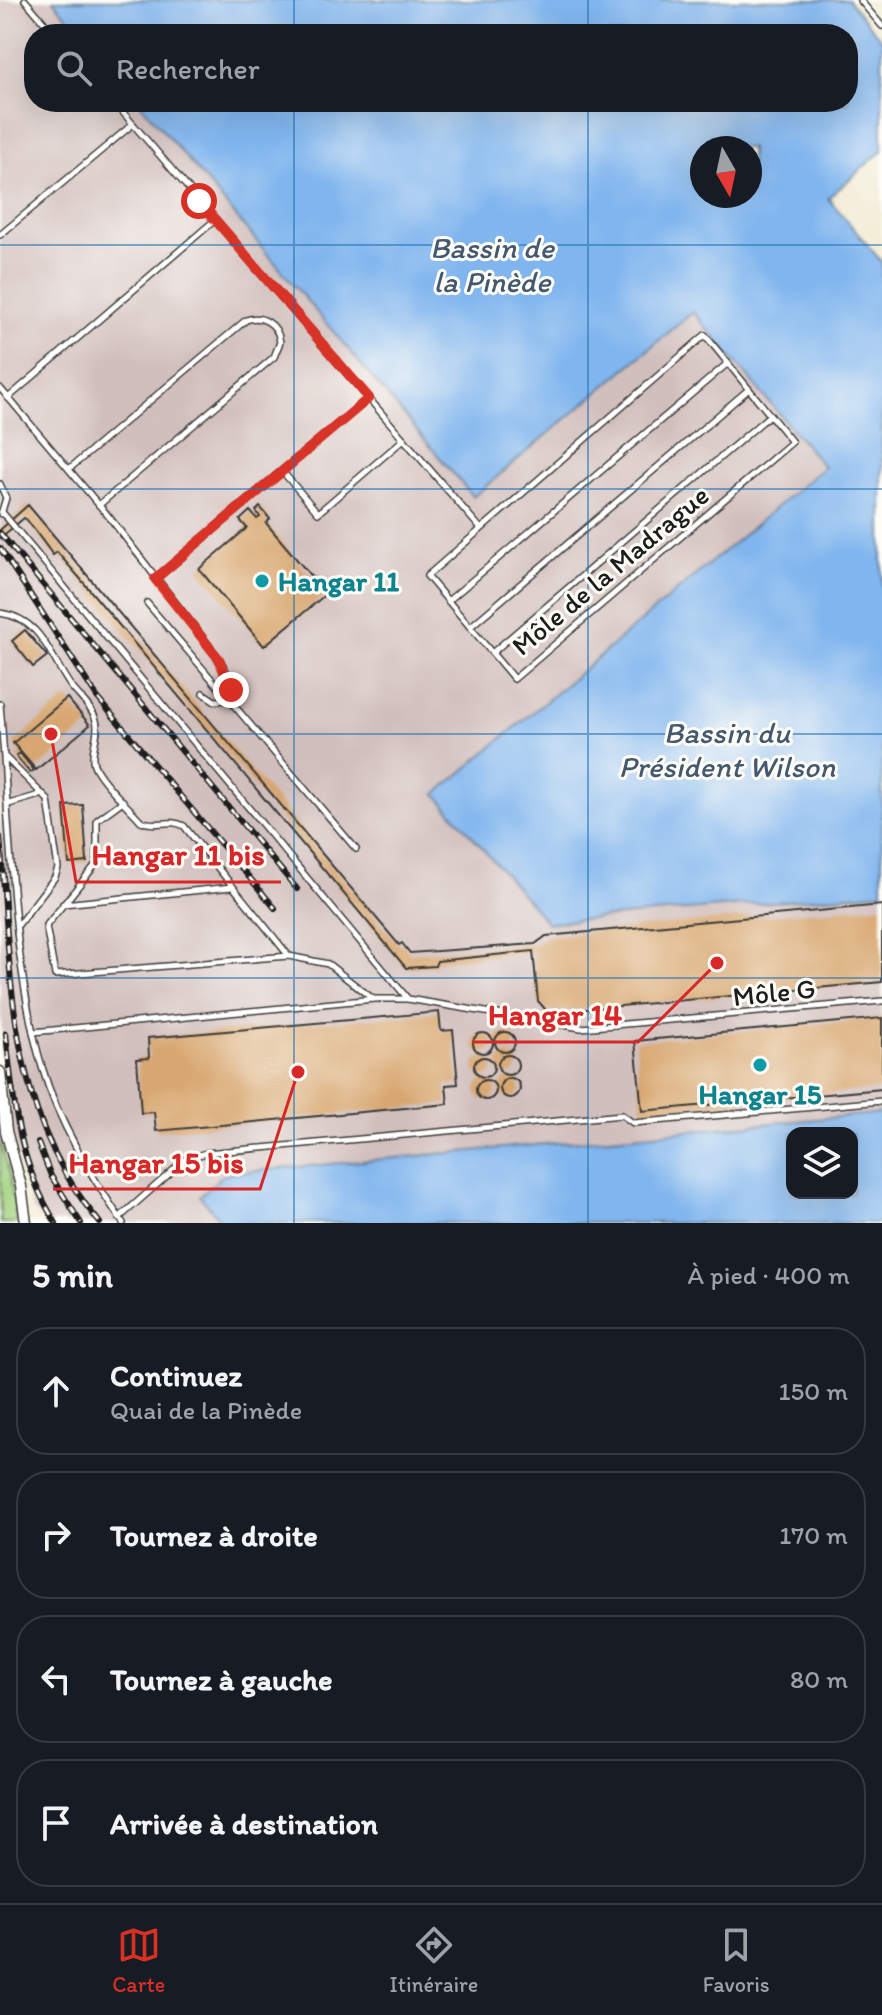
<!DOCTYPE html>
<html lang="fr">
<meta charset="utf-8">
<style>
:root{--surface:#171b24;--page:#20242c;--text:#f1f3f6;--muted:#9ea1a6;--line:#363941;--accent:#d93025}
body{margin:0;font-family:Itim,sans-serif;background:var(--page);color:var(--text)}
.controls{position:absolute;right:24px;bottom:24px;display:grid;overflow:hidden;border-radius:16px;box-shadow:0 8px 32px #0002}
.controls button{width:72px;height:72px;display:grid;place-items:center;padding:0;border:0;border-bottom:2px solid var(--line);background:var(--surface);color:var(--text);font:40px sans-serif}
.compass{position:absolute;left:690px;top:136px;width:72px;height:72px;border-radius:50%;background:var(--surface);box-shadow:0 8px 32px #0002;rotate:171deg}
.stop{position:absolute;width:24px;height:24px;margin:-18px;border:6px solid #d93025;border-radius:50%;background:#fff}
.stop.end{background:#d93025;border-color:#fff;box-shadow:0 2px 8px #0008}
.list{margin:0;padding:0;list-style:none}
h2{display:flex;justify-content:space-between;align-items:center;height:104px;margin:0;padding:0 32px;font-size:34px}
h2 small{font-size:26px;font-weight:400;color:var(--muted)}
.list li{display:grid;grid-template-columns:52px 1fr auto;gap:24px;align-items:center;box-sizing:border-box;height:128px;margin:0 16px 16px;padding:0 16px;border:2px solid var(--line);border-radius:32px}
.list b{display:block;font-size:30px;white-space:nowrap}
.list p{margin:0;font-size:26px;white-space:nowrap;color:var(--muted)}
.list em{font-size:26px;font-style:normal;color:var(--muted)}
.icon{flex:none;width:44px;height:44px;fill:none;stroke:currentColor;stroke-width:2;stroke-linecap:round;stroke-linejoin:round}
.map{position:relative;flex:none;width:882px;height:1223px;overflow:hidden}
.search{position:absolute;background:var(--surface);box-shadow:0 8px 32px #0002;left:24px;right:24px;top:24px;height:88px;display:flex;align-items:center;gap:20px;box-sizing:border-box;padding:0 28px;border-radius:32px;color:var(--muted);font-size:30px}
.sheet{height:680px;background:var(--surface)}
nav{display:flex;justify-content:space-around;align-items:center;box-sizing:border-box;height:112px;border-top:2px solid var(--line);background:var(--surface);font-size:22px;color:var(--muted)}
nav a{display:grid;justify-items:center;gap:4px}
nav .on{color:var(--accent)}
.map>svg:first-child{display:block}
</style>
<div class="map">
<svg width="882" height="1223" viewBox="0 0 882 1223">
<rect width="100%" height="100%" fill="#fdfcf7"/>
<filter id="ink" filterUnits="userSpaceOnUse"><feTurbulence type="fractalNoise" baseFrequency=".0125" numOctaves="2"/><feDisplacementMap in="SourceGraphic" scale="16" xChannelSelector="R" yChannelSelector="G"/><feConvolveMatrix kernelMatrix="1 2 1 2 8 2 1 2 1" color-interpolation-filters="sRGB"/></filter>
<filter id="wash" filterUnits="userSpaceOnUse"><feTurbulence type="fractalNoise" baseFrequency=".006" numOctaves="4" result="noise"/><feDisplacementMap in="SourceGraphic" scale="32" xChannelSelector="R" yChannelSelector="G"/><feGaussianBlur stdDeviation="1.8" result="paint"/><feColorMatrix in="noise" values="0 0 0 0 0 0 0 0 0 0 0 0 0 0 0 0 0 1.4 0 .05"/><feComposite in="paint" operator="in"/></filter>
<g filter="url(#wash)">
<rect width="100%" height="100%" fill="#f2ebd4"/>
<polygon fill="#d1bfbd" points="0,0 53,0 81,34 34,34 34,102 139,102 473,497 693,312 824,467 547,923 882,892 882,1113 233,1173 200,1196 223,1223 45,1223 32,1209 9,1121 0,1005"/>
<polygon fill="#a2d382" stroke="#5f784f" stroke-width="2" points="0,1139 10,1176 17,1223 1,1223"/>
<g fill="#80b5ee" stroke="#4e6885" stroke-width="2" fill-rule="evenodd">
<path d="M 53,0 L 848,0 L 882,40 L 882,151 L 828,198 L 882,262 L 882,892 L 547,923 L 436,794 L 824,467 L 693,312 L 473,497 L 139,102 L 848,102 L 848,34 L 81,34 ZM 750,148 L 750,196 L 702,196 L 702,148 Z"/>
<path d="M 882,1113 L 882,1223 L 223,1223 L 200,1196 L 222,1176 L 233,1173 ZM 792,1133 L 852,1133 L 852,1193 L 792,1193 Z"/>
</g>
<g id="blocks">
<g fill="#d8a771">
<polygon points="28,505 399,945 402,943 410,953 535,944 546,936 882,905 882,982 555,1012 546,1010 538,1001 533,951 437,961 435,966 406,968 78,576 57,552 53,555 27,520 24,518 0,538 0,530"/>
<polygon points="260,507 270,519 266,523 326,594 264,646 199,569 247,528 240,520 250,511 257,519 260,517 256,511"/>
<polygon points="25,630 47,656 33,667 12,641"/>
<polygon points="67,698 90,725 36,770 13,743"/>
<polygon points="20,753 34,770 30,773 16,756"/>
<polygon points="83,805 87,862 69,864 64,806"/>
<polygon points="439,1012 441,1031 453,1030 458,1084 446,1085 448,1104 156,1131 154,1112 141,1113 137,1059 149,1058 148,1038"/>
<polygon points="882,1018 882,1089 642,1111 635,1041"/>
<circle cx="505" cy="1042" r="10"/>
<circle cx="483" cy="1043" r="10"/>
<circle cx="508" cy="1065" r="10"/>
<circle cx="484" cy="1067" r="10"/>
<circle cx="510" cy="1088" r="10"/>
<circle cx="486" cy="1090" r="10"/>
</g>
</g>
</g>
<g filter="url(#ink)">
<use href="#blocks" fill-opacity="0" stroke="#3c3b38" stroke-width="2"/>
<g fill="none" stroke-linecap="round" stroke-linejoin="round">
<defs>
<g id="lane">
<polyline points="25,0 54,34"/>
<polyline points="860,0 882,26"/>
<polyline points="114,102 481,529"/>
<polyline points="0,235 133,124"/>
<polygon points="705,335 792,442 514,679 427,576"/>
<path d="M 0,388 L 110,518 L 219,659 C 227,671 236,688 225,700 L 215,701 L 203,693"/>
<polyline points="8,398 215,220"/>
<path d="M 69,469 L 246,320 C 262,314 278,324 280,342 L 274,357 L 99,505"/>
<polyline points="282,471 369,398"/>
<polyline points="0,484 6,498 1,514"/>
<polyline points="2,512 408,999"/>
<polyline points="155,579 282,471 318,513 404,439"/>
<polyline points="448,601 728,363"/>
<polyline points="147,603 356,849"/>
<path d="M 0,613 C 42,619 49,655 70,685 C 78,696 92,707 96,720 C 101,736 87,754 96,769 C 107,788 126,804 141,821 C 155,828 170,818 184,826 L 289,956 L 55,975 L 46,926 L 97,863 L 97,820 L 123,801"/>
<polyline points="470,627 749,389"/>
<polyline points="492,653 770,415"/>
<path d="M 0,704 C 10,817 10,959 42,1067 C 59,1124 90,1174 123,1223"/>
<polyline points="5,757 48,800 58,868 55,877 18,925"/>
<polyline points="9,804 43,794"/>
<polyline points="63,904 232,887"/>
<polyline points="289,956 328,964 373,999"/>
<polyline points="33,1032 374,999 408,999 581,1028 882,1001"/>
<polyline points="119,1218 186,1159 206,1153 622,1115 633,1123 882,1101"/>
</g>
<polyline id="street" points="0,1072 6,1131 21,1186 26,1223"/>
</defs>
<use href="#lane" stroke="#3c3b38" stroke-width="8"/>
<use href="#street" stroke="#3c3b38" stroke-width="13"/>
<use href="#lane" stroke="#fff" stroke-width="5"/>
<use href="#street" stroke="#fff" stroke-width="10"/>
<defs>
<g id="rail">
<polyline points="0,533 297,889"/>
<polyline points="0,548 97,697 275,908"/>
<path d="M 0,837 C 12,974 5,1110 100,1223"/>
<path d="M 6,1033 C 13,1101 18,1163 56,1223"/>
<polyline points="38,1143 51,1176 81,1223"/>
</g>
</defs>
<use href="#rail" stroke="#1c1c1c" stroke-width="6"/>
<use href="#rail" stroke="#fdfcf7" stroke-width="3" stroke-dasharray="9" stroke-linecap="butt"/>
</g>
</g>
<g fill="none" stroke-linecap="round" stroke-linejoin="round" filter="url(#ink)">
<polyline stroke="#d93025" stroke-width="10" points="199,201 369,398 155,579 219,659 231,690"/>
</g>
<path fill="none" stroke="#1f6fb2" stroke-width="2" stroke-opacity="0.55" d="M 294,0 L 294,34M 588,0 L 588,34M 294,102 L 294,1223M 588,102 L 588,1223M 0,245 L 882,245M 0,489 L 882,489M 0,734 L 882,734M 0,978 L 882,978"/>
<g fill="#0f9aa8" stroke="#fdfcf7" stroke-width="3">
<circle cx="262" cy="581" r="8"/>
<circle cx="760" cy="1065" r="8"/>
</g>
<g text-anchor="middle" stroke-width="6" stroke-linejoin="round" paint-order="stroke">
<g font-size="28" fill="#1c1c1c" stroke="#fdfcf7">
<text transform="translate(610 570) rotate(-40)" y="10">Môle de la Madrague</text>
<text transform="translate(774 992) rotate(-6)" y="10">Môle G</text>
</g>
<g font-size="28" font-weight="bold" fill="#0d838f" stroke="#fdfcf7" text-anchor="start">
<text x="278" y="591">Hangar 11</text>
<text x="760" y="1104" text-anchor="middle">Hangar 15</text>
</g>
<g font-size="30" font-style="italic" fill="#445970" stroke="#fdfcf7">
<text x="492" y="258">Bassin de<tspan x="492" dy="34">la Pinède</tspan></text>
<text x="727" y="743">Bassin du<tspan x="727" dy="34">Président Wilson</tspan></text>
</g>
</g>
<path fill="none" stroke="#d62828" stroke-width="3" d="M51 734L76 882H281M717 963L638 1042H472M298 1072L260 1189H53"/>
<g fill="#d62828" stroke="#fdfcf7" stroke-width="3">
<circle cx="51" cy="734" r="8"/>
<circle cx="717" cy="963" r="8"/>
<circle cx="298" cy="1072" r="8"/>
</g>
<g font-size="30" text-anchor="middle" font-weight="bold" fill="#d62828" stroke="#fdfcf7" stroke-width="6" stroke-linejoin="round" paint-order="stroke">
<text x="178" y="865">Hangar 11 bis</text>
<text x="555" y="1025">Hangar 14</text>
<text x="156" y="1173">Hangar 15 bis</text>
</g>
</svg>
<div class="controls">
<button><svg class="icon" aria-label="layers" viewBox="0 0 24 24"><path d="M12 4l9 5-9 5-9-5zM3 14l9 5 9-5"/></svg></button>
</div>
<svg class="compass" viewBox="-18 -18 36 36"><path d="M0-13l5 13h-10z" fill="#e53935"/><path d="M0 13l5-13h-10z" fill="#9ea1a6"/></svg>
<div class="stop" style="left:199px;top:201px"></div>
<div class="stop end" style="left:231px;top:690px"></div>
<div class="search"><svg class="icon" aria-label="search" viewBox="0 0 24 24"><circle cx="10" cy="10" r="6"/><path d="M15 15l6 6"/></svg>Rechercher</div>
</div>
<section class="sheet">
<h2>5 min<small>À pied · 400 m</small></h2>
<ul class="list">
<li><svg class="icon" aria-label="ahead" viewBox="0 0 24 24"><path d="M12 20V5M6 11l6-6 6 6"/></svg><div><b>Continuez</b><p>Quai de la Pinède</p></div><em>150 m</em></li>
<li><svg class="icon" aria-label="right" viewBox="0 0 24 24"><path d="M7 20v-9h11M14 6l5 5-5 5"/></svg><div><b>Tournez à droite</b></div><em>170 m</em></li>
<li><svg class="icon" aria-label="left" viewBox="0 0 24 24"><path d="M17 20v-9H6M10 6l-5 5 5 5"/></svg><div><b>Tournez à gauche</b></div><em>80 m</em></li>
<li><svg class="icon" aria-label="arrive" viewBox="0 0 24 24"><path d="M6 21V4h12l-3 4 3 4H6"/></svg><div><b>Arrivée à destination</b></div></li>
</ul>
</section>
<nav>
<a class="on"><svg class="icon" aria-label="map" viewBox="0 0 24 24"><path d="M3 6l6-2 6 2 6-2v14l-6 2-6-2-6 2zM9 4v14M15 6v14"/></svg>Carte</a>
<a><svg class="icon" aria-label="directions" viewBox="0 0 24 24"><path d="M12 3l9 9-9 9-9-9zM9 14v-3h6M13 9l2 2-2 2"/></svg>Itinéraire</a>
<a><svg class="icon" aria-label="saved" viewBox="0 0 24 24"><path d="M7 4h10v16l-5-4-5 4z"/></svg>Favoris</a>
</nav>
